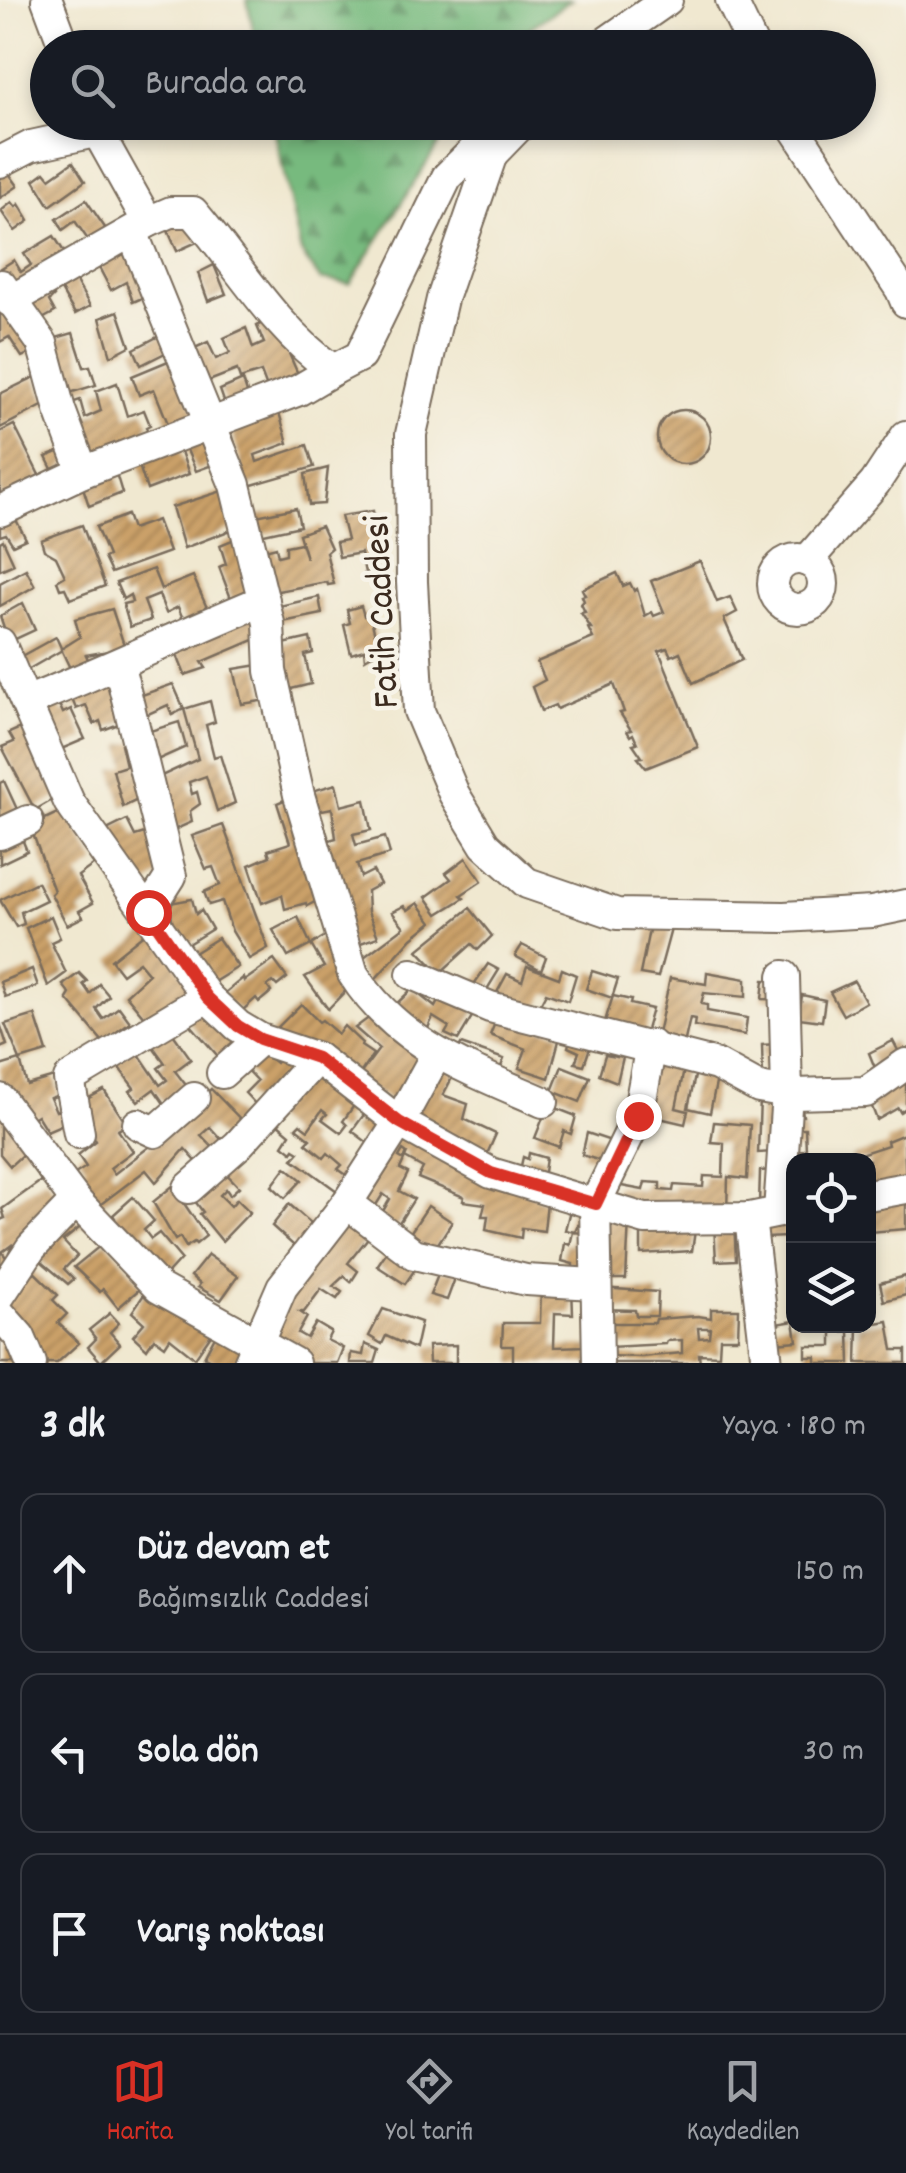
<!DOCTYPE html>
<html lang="tr">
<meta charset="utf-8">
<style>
:root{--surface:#171b24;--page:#20242c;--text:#f1f3f6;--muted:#9ea1a6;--line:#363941;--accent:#d93025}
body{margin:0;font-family:Dekko,sans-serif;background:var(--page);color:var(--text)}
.controls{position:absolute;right:30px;bottom:30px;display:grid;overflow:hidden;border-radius:20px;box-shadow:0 5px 15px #0003}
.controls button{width:90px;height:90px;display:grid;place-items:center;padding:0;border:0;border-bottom:2px solid var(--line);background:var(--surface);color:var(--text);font:50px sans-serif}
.stop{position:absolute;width:30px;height:30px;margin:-22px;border:8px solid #d93025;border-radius:50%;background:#fff}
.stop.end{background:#d93025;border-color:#fff;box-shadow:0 2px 10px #0008}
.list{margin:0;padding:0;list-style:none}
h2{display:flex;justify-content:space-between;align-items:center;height:130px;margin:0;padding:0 40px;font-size:42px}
h2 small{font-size:32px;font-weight:400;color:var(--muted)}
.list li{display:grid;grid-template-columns:65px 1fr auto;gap:30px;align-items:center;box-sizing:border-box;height:160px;margin:0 20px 20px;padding:0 20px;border:2px solid var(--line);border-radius:20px}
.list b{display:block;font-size:38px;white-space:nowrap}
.list p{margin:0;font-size:32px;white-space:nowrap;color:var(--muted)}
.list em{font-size:32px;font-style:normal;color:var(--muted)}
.icon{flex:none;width:55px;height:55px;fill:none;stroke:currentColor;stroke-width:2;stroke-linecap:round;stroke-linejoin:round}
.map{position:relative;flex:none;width:906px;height:1363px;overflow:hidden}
.search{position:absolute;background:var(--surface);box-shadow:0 5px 15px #0003;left:30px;right:30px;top:30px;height:110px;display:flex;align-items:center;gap:25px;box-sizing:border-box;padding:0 35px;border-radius:55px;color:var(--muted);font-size:38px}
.sheet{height:670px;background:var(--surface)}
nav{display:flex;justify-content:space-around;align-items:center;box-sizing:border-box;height:140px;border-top:2px solid var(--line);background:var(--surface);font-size:28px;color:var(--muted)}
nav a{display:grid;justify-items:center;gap:5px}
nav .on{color:var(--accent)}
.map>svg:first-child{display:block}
</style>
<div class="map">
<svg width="906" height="1363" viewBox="0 0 906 1363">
<defs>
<pattern id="forest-firs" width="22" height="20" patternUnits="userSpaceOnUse" patternTransform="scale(2.5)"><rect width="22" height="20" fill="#77ba7e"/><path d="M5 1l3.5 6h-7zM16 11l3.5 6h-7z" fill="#639767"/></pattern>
<pattern id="building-hatch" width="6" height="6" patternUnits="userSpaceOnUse" patternTransform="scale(2.5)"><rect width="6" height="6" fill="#cba169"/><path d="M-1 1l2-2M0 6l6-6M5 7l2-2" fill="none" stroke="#a68356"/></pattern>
</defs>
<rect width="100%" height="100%" fill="#f7f3e8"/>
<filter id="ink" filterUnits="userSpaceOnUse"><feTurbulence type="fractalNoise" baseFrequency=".01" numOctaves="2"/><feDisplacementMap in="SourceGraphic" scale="20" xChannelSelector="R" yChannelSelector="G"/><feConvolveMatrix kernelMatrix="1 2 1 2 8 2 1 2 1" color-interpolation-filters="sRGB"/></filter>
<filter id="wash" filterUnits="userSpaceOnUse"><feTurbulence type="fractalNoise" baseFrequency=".0048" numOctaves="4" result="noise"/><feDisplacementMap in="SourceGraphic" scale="40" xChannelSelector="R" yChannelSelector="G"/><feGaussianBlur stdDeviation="2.25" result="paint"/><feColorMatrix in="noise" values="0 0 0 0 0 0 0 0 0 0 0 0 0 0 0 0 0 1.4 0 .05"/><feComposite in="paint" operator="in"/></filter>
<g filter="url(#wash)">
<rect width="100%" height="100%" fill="#f0e8d0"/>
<g fill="url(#forest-firs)" stroke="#59724e" stroke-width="2.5">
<polygon points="247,0 571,0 502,47 257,48"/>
<polygon points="273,123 452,123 350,284 320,279 301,252"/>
</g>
<g id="blocks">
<g fill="url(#building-hatch)" fill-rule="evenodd">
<polygon points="73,162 85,181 50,206 34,180 45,172 50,178"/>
<polygon points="3,165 18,186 0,198 0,168"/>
<polygon points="86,200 110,235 93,247 75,221 63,230 57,219"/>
<polygon points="12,202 16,207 19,204 29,221 15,231 1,211"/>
<polygon points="192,214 204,239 177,251 166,226"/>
<polygon points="54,236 70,261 12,293 0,275 0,269 14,260 21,272 31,265 24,254"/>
<polygon points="128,240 149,295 133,302 126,282 111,290 94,258"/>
<polygon points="214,265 226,294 208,301 198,273"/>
<polygon points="70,271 90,306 75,314 55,280"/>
<polygon points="47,286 54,296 49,301 55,312 37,322 21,301"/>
<polygon points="11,309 35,351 22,357 9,337 0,342 0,314"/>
<polygon points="118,311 130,346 111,356 100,318"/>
<polygon points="273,317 301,381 269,393 261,372 240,379 237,370 196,386 184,353 208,342 216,359 230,353 224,338 246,328 253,348 264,343 257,326"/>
<polygon points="73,333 84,367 90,366 96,385 63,395 49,340"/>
<polygon points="163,334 171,350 141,365 134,349"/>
<polygon points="173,359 199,422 171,431 154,389 139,395 132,376"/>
<polygon points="35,377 48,403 0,428 0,394"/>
<polygon points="243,380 250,402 227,410 220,390"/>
<polygon points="117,383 127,416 144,410 150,425 146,427 151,441 85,466 71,403 80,400 85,418 101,411 96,391"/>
<polygon points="277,406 288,443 255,455 257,462 307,445 314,467 238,489 241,464 229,423"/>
<circle cx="684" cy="437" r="27"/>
<polygon points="14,425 43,483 4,501 0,492 0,432"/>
<polygon points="204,433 215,464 196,471 184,443"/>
<polygon points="179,446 189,474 147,490 137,459"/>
<polygon points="68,448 72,456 56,477 46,457"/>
<polygon points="328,468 324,504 309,505 305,474"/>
<polygon points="115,470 122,493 89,506 81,481"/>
<polygon points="225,490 239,527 184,548 172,507"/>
<polygon points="296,508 300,526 255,536 251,517"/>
<polygon points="373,511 382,569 365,573 361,553 339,557 336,542 347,540 341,516"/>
<polygon points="12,512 26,539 13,545 6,534 0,536 0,518"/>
<polygon points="127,515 132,529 157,520 169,552 111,573 104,558 108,556 96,527"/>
<polygon points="82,525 105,586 70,599 65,588 60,589 57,581 65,576 56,557 44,550 41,540"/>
<polygon points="321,526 331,548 326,552 334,584 328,585 327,582 267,593 258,552 276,547 278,556 286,554 286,546 301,543 306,558 299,534"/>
<polygon points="242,536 255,599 235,609 219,567 226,564 220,545"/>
<polygon points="3,540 14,564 0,570 0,542"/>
<polygon points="700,561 717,602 730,597 737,612 724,619 742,660 693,683 680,652 671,656 667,648 659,651 698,747 646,768 638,758 642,757 633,744 637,743 633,734 630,736 627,731 631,730 620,713 624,712 614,684 557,709 555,705 541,711 532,687 545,680 537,662 593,638 588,628 591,628 581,613 585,612 581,604 584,601 582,596 585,595 582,589 617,573 623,586 630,583 634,591 637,589 645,616 652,612 654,616 664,612 651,581"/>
<polygon points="26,569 35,586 0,606 0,583"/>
<polygon points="153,569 161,589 193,576 211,617 186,626 178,607 166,613 159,595 144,601 151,620 130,627 123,604 132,602 130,595 123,599 116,583"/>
<polygon points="319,597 322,614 273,624 271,608"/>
<polygon points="23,603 35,630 9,642 0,616"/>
<polygon points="361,606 364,616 370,615 379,651 365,659 364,650 351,654 344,625 350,623 347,610"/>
<polygon points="112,609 128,657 113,662 109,651 86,655 94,672 75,679 61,649 80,637 75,619"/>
<polygon points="257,612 261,637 202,662 206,668 185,675 173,645"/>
<polygon points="56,637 62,650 22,673 16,659"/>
<polygon points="310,638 313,653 305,655 311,684 287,690 279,645"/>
<polygon points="259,665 267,700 242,704 234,669"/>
<polygon points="113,672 129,720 103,730 100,721 94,724 86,705 76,709 70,694"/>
<polygon points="173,684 184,709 172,715 168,705 146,715 142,695"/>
<polygon points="56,698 63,713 71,709 85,739 52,753 44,703"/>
<polygon points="210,701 215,722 206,725 214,757 220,755 235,803 217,811 206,776 189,782 192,794 197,792 200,804 190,811 192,822 165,834 157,778 198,759 184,709"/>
<polygon points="179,722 186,747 155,761 150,731"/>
<polygon points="25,726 59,796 35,810 2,747 14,742 9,733"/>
<polygon points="136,742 146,796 123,807 113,770 126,766 121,744"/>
<polygon points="4,781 21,818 0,828 0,783"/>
<polygon points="336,784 341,806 365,800 371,830 353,834 356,845 385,837 390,854 357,864 361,877 373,871 380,884 367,891 368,912 378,937 349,947 326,841 336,838 332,808 317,811 312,791"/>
<polygon points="296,795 324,897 307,906 306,903 285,909 282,895 262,903 249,865 270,856 268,850 290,843 277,803"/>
<polygon points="66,809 96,863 78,876 93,903 79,911 83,917 67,925 51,894 54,891 30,826"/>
<polygon points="127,820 135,836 151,831 162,873 144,887 99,834"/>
<polygon points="223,825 268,948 249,959 232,931 222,901 209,905 204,892 220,885 213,867 206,869 192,836"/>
<polygon points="20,834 27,851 0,864 0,843"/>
<polygon points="466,858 482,881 461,895 464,898 438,914 426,897 451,879 446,873"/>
<polygon points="37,882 46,900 21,912 24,924 16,927 0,900"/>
<polygon points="192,899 196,914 201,910 212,929 183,947 173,926 170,903"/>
<polygon points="418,903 432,922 412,938 369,986 356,963 404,927 392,912 404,906 408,910"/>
<polygon points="470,908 492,936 478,950 472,944 440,973 418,950"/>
<polygon points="51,916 60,938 51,942 66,973 48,986 26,928"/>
<polygon points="298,917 311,945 288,957 273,930"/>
<polygon points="650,925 671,929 658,977 640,974"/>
<polygon points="151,928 196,994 149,1023 126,995 149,974 139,962 122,974 111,960"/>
<polygon points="332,932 351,985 328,1009 305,977 324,967 311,945"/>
<polygon points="218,938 238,967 209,985 189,956"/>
<polygon points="522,945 546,957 541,970 515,956"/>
<polygon points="274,960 287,978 277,986 273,982 267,986 271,992 259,1002 256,998 242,1011 219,998 243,978 244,981"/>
<polygon points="488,964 499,970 483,996 470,990"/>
<polygon points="527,966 559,978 562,969 576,975 568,1001 546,993 536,1012 494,998 507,974 522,981"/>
<polygon points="32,969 38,986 5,997 0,982"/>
<polygon points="592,971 618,979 612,998 586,989"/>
<polygon points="707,972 746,979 746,997 704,993 701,1004 707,1005 707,1011 747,1018 745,1035 694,1026 695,1019 690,1018 683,1049 656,1043 670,978 706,984"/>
<polygon points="79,973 87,981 83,984 90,994 99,984 109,996 96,1009 103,1019 119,1007 130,1022 103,1042 67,999 70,994 63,985"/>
<polygon points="764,980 786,981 785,1000 762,999"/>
<polygon points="854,981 866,1002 843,1015 830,992"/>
<polygon points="412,989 435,1007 443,992 476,1010 458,1040 445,1034 449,1027 433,1017 424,1037 390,1010"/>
<polygon points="802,995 825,1000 822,1021 799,1018"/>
<polygon points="613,996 631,1000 630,1004 652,1009 643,1040 603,1028"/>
<polygon points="301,1004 319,1022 322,1020 338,1034 344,1026 362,1043 361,1046 373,1054 358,1077 379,1049 355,1028 374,1014 426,1054 400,1105 269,1036"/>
<polygon points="204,1005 243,1045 223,1062 185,1018"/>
<polygon points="35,1015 47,1052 20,1060 5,1024"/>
<polygon points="497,1018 561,1033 549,1078 519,1068 526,1049 490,1035"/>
<polygon points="0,1024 7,1045 0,1048"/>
<polygon points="168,1027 191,1059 175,1071 189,1089 167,1108 154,1089 138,1101 130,1091 134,1088 114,1061 134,1047 160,1085 167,1080 158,1068 165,1063 149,1041"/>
<polygon points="572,1033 593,1039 584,1065 575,1063 579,1052 568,1047"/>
<polygon points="893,1041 901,1056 879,1078 869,1053"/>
<polygon points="793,1043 788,1083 763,1080 762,1045"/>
<polygon points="461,1044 504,1059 497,1077 454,1060"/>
<polygon points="259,1049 276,1063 285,1052 295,1061 264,1113 245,1093 257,1081 242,1065"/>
<polygon points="618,1052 624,1053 617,1082 599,1075 605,1055 617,1057"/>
<polygon points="654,1056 685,1065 676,1108 688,1111 685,1124 638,1113"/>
<polygon points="20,1060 27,1085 54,1077 59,1095 50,1098 56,1111 65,1109 70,1121 47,1131 37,1115 23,1124 9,1095 0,1085 0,1066"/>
<polygon points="438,1064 455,1072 443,1095 468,1104 464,1119 496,1134 483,1163 403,1122"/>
<polygon points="562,1066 590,1077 580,1102 552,1091"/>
<polygon points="313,1067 360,1097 343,1121 347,1125 341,1133 322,1119 327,1114 322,1110 308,1130 300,1124 296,1128 310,1139 306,1143 324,1158 328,1153 342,1165 338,1169 355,1181 344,1196 293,1159 299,1152 294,1149 292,1152 283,1145 290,1134 271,1118"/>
<polygon points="697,1067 718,1073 710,1113 688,1108"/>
<polygon points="906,1077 906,1108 900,1112 898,1108 877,1120 869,1099"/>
<polygon points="211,1089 250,1129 228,1147 210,1127 201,1135 220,1155 203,1169 185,1149 156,1182 146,1170 97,1207 75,1174 86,1167 78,1155 96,1141 76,1105 104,1090 127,1125 118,1130 133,1151 110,1168 114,1174 163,1136 179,1117"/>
<polygon points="760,1098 801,1099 803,1116 789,1115 789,1128 805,1128 806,1150 758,1153"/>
<polygon points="371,1105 394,1122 376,1149 352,1131"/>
<polygon points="548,1105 576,1116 571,1134 564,1131 559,1147 535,1138"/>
<polygon points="0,1106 34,1144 10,1166 0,1154"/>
<polygon points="714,1122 750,1125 747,1179 728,1177 727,1213 612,1204 616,1185 643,1190 645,1182 660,1183 660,1190 673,1191 674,1185 703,1187 704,1176 723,1177 724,1143 711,1142"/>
<polygon points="401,1130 547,1202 544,1231 522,1228 521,1238 486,1230 488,1216 482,1216 485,1204 463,1201 464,1197 418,1178 423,1168 405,1158 407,1153 403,1150 399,1157 404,1160 400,1169 408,1173 399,1191 414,1199 395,1229 379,1218 390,1199 383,1194 371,1213 355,1203"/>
<polygon points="587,1133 617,1143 610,1164 582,1155"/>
<polygon points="904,1134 906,1190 869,1187 869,1160 852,1160 851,1157 888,1145 887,1141"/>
<polygon points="529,1153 546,1158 542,1186 518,1179 523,1157 528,1159"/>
<polygon points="219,1166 239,1187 230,1195 226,1189 220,1195 231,1206 237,1199 250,1212 222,1241 200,1214 203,1212 189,1193"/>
<polygon points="286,1167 302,1180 285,1198 272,1186"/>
<polygon points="794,1168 794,1198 759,1204 760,1171"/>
<polygon points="45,1178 66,1206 19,1259 9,1252 13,1244 2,1252 15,1269 0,1291 0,1220 5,1218 2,1209"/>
<polygon points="175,1184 180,1191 177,1193 206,1236 196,1244 194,1242 186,1247 180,1237 175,1240 153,1202"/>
<polygon points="133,1197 154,1221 144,1230 151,1239 159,1233 181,1259 158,1284 105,1228 115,1218 113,1215"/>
<polygon points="906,1197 906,1229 869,1232 869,1199"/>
<polygon points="289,1204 321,1232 303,1254 272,1226"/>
<polygon points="428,1206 452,1222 432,1253 408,1236"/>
<polygon points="571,1206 581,1208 591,1228 578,1225 575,1232 565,1230"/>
<polygon points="348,1210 375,1229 348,1263 358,1271 351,1282 344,1276 333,1286 342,1292 337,1299 321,1289 304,1312 300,1312 307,1317 298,1333 307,1338 316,1323 331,1332 327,1340 343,1348 337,1363 305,1363 261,1338"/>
<polygon points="794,1218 794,1244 787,1245 785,1237 745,1239 745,1224"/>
<polygon points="597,1219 629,1220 626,1279 601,1279"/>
<polygon points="89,1220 63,1241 77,1256 64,1269 74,1279 68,1284 35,1256 54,1227"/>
<polygon points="641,1223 696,1224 692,1251 641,1254"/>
<polygon points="734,1223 736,1260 716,1261 714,1224"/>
<polygon points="573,1232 593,1234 588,1277 573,1277 573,1264 562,1261 565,1243 570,1245"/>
<polygon points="106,1241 143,1286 118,1308 103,1289 100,1292 74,1267"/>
<polygon points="392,1244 418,1265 405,1284 377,1266"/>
<polygon points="208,1255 238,1276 221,1300 198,1287 200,1284 191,1276"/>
<polygon points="27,1265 58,1295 53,1300 67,1314 58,1323 79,1343 57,1363 34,1363 1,1313"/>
<polygon points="440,1270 457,1273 447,1300 430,1295"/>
<polygon points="906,1276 906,1295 884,1301 880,1283"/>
<polygon points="541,1286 572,1287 573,1314 555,1313 554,1347 590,1346 592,1363 513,1363 513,1346 502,1346 503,1323 540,1323"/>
<polygon points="600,1288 658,1292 657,1316 636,1316 635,1310 599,1309"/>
<polygon points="147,1290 217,1326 195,1358 170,1338 165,1346 154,1338 147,1349 133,1336 144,1323 132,1312"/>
<polygon points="383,1309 421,1322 415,1349 386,1336 382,1344 369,1336"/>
<path d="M 711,1309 L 739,1309 L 738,1338 L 720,1338 L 719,1355 L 699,1354 L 700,1363 L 607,1363 L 607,1356 L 641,1357 L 682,1353 L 682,1340 L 667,1341 L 666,1344 L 609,1347 L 610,1323 L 655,1323 L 656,1319 L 698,1316 L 711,1318 ZM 698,1328 L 710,1328 L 709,1337 L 699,1338 Z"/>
<polygon points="110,1313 119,1323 110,1332 120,1344 101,1362 88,1347 96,1339 89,1330"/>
<polygon points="794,1321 797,1341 751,1345 777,1324"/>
<polygon points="888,1321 893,1350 906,1350 906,1363 857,1363 858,1326"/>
<polygon points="221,1325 253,1343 242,1363 217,1363 204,1357"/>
<polygon points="0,1326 27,1363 0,1363"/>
<polygon points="849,1331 850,1363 816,1363 816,1357 806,1357 806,1346 832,1346 832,1332"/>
<polygon points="365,1344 379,1350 375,1363 350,1363 351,1353 363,1355"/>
<polygon points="456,1345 456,1363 429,1363 428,1346"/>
</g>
</g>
</g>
<g filter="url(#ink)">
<use href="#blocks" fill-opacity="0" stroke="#7a6c5c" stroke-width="2.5"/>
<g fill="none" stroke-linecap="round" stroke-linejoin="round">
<defs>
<g id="minor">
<polyline points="47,0 65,48"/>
<polyline points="731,0 754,48"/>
<polyline points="598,48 667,0"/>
<polyline points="92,122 148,222"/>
<polyline points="523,122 492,154 442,299 411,434 412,582 419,711 454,794 485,845 527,883 617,914 784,917 872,912 906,905"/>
<polyline points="790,122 901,290 906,302"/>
<polyline points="0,162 31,146 95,132"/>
<path d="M 132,232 L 235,485 L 269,623 L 271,671 L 299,795 L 353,974 C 398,1045 470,1070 543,1102"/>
<polyline points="1,285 42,343 60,410 83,472"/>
<path d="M 10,301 L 148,222 L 171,212 L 193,212 C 239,266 274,328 333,370 L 360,356 L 447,177 L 501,124"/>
<polyline points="0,511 83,472 299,390 333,370"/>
<circle cx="798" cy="584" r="25"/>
<polyline points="807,561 875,483 906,436"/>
<polyline points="0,643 69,802 207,997 238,1026 260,1039 317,1058 399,1122 491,1173 645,1219 750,1218 794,1209"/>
<polyline points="119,666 171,876 148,912"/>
<path d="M 26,702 C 107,670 184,633 264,600"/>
<polyline points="0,834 28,821"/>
<polyline points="412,974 490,1007 717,1065 759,1088 794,1094 866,1092 906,1064"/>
<polyline points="222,1073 260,1039"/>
<polyline points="0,1099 76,1201 159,1288 294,1363"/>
<polyline points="138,1124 155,1132 194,1098"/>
<polyline points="79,1133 69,1079 207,997"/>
<polyline points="189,1188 238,1145 317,1058"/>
<polyline points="868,1195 906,1188"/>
<polyline points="347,1203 414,1254 526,1280 594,1284"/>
<polyline points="779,1212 787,1093 784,976"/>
<polyline points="750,1218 767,1363"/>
<polyline points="0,1295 31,1248 76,1201"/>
<polyline points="0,1314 20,1337 31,1363"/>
<polyline points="249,1363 282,1287 347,1203 399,1122 436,1055"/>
<polyline points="598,1363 595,1204 638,1116 651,1045"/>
</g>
</defs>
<use href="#minor" stroke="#7a6c5c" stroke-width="34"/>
<use href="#minor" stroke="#fff" stroke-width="30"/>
</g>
</g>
<g fill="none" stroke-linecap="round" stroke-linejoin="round" filter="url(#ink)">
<polyline stroke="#d93025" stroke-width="12" points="148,912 207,997 238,1026 260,1039 317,1058 399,1122 491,1173 596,1204 638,1116"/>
</g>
<g text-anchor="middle" stroke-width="9" stroke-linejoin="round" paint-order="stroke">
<g font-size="38" fill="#3b2a1e" stroke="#f7f3e8">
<text transform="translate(379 612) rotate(-93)" y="13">Fatih Caddesi</text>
</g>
</g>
</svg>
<div class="controls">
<button><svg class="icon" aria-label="locate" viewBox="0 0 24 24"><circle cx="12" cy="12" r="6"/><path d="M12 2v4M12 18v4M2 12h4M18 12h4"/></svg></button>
<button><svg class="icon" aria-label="layers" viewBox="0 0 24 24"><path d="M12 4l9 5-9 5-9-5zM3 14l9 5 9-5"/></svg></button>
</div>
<div class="stop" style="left:148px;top:912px"></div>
<div class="stop end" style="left:638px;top:1116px"></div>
<div class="search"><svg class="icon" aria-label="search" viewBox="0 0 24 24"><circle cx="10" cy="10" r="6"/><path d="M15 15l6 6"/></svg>Burada ara</div>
</div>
<section class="sheet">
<h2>3 dk<small>Yaya · 180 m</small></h2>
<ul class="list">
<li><svg class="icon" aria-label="ahead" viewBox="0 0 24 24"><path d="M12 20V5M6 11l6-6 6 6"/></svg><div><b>Düz devam et</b><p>Bağımsızlık Caddesi</p></div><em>150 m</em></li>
<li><svg class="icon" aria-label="left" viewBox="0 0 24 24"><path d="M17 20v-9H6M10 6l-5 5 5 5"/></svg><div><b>Sola dön</b></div><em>30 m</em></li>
<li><svg class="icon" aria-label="arrive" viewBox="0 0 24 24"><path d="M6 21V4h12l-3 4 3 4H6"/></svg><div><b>Varış noktası</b></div></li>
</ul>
</section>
<nav>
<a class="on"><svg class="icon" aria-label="map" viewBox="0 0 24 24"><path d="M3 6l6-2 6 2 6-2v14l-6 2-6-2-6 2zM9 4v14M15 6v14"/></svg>Harita</a>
<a><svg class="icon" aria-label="directions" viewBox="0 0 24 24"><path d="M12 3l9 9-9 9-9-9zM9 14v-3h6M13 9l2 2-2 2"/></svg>Yol tarifi</a>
<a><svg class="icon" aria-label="saved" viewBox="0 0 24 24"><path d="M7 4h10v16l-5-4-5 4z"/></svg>Kaydedilen</a>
</nav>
